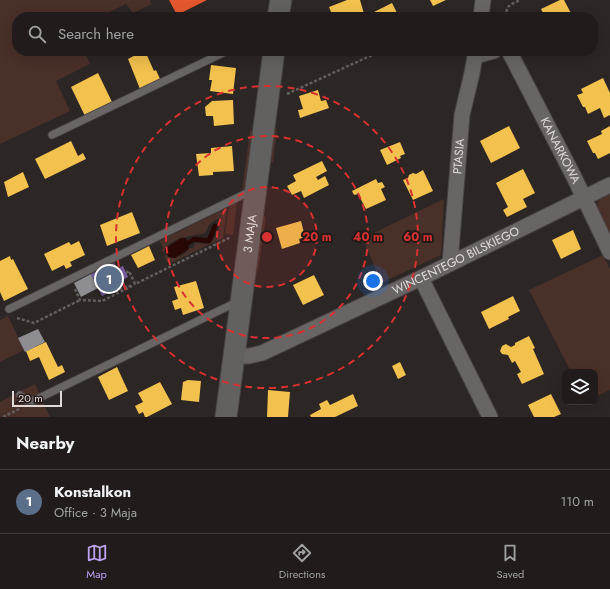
<!DOCTYPE html>
<meta charset="utf-8">
<style>
:root{--surface:#211c1b;--page:#2d2928;--text:#f1f3f6;--muted:#a2a1a3;--line:#3e3a3a;--accent:#bca0f2}
body{margin:0;font-family:Jost,sans-serif;background:var(--page);color:var(--text)}
.controls{position:absolute;right:12px;bottom:12px;display:grid;overflow:hidden;border-radius:8px;box-shadow:0 4px 16px #0002}
.controls button{width:36px;height:36px;display:grid;place-items:center;padding:0;border:0;border-bottom:1px solid var(--line);background:var(--surface);color:var(--text);font:20px sans-serif}
.scale{position:absolute;left:12px;bottom:10px;width:50px;box-sizing:border-box;padding-left:4px;border:2px solid #e1d9d7;border-top:0;font-size:11px;line-height:14px;white-space:nowrap;color:#e1d9d7;-webkit-text-stroke:3px #251a18;paint-order:stroke}
.you{position:absolute;left:373px;top:281px;width:14px;height:14px;margin:-10px;border:3px solid #fff;border-radius:50%;background:#1a73e8;box-shadow:0 0 0 6px #1a73e833}
.badge{display:grid;place-items:center;width:26px;height:26px;border-radius:50%;background:var(--accent);color:#fff;font-size:13px;font-weight:700}
.pin{position:absolute;translate:-50% -50%;border:2px solid #fff;box-shadow:0 1px 4px #0006}
.list{margin:0;padding:0;list-style:none}
h2{display:flex;justify-content:space-between;align-items:center;height:52px;margin:0;padding:0 16px;font-size:17px}
h2 small{font-size:13px;font-weight:400;color:var(--muted)}
.list li{display:grid;grid-template-columns:26px 1fr auto;gap:12px;align-items:center;box-sizing:border-box;height:64px;padding:0 16px;border-top:1px solid var(--line)}
.list b{display:block;font-size:15px;white-space:nowrap}
.list p{margin:0;font-size:13px;white-space:nowrap;color:var(--muted)}
.list em{font-size:13px;font-style:normal;color:var(--muted)}
.icon{flex:none;width:22px;height:22px;fill:none;stroke:currentColor;stroke-width:2;stroke-linecap:round;stroke-linejoin:round}
.map{position:relative;flex:none;width:610px;height:417px;overflow:hidden}
.search{position:absolute;background:var(--surface);box-shadow:0 4px 16px #0002;left:12px;right:12px;top:12px;height:44px;display:flex;align-items:center;gap:10px;box-sizing:border-box;padding:0 14px;border-radius:16px;color:var(--muted);font-size:15px}
.sheet{height:116px;background:var(--surface)}
nav{display:flex;justify-content:space-around;align-items:center;box-sizing:border-box;height:56px;border-top:1px solid var(--line);background:var(--surface);font-size:11px;color:var(--muted)}
nav a{display:grid;justify-items:center;gap:2px}
nav .on{color:var(--accent)}
.map>svg:first-child{display:block}
</style>
<div class="map">
<svg width="610" height="417" viewBox="0 0 610 417">
<rect width="100%" height="100%" fill="#2c2624"/>
<g fill="#493029">
<polygon points="0,0 150,0 152,4 133,13 126,4 99,17 17,17 17,51 84,51 90,64 56,81 70,111 0,144"/>
<polygon points="276,128 277,128 273,163 272,163 269,160 273,130"/>
<polygon points="250,131 255,131 248,188 242,191"/>
<polygon points="610,193 610,233 598,209 598,202 604,196"/>
<polygon points="444,199 441,255 381,283 363,238"/>
<polygon points="237,202 233,235 225,234 229,206"/>
<path d="M 227,208 L 223,238 L 171,263 L 167,262 L 164,255 L 166,255 L 171,258 C 177,258 187,254 189,248 L 193,248 L 195,243 C 199,243 201,244 205,244 C 215,244 220,228 220,220 L 217,219 C 207,225 210,224 206,232 L 203,234 C 193,235 166,239 165,251 L 163,252 L 162,250 L 163,248 L 160,241 Z"/>
<polygon points="264,216 266,217 258,271 255,268 261,219"/>
<polygon points="603,255 610,269 610,390 595,397 595,372 571,372 529,290"/>
<polygon points="8,316 24,350 0,362 0,320"/>
<polygon points="35,384 50,417 0,417 0,402"/>
</g>
<polygon fill="#280804" points="181,238 186,238 189,249 175,258 169,257 165,251 166,248"/>
<g fill="#f2c14e">
<polygon points="347,0 360,0 365,17 333,17 329,7"/>
<polygon points="430,0 446,0 433,6"/>
<polygon points="560,0 564,0 573,17 539,17 538,15 543,13 541,9"/>
<polygon points="392,3 399,17 376,17 374,12"/>
<polygon points="143,51 145,51 154,71 156,70 160,79 140,89 128,59"/>
<polygon points="211,65 236,68 233,94 210,91 212,80 209,80"/>
<polygon points="98,73 112,102 85,116 71,87"/>
<polygon points="603,78 610,93 610,115 604,118 600,108 588,114 585,107 583,107 577,95 583,93 581,89"/>
<polygon points="318,90 321,101 326,100 329,108 300,118 298,110 303,109 299,96"/>
<polygon points="233,100 234,124 214,126 213,116 206,116 205,107 212,101"/>
<polygon points="509,126 520,148 491,163 480,141"/>
<polygon points="610,126 610,153 598,159 595,153 593,153 587,141 602,134 601,131"/>
<polygon points="71,141 78,156 83,153 86,159 45,179 35,159"/>
<polygon points="400,142 405,154 400,156 401,158 387,165 380,150"/>
<polygon points="232,146 234,171 213,172 213,175 199,176 196,154 211,153 211,148"/>
<polygon points="322,161 327,171 316,177 318,180 325,176 329,185 304,198 301,191 292,195 287,186 296,181 293,175"/>
<polygon points="523,169 535,193 523,199 527,207 507,217 503,210 508,207 496,183"/>
<polygon points="423,170 433,191 413,200 403,180 408,178 409,175 413,173 416,174"/>
<polygon points="23,172 29,187 8,197 4,182"/>
<polygon points="376,179 378,183 382,182 385,187 381,189 386,200 366,209 358,194 354,195 352,191"/>
<polygon points="132,212 140,233 107,246 100,225"/>
<polygon points="301,221 305,237 299,239 300,243 282,249 276,228"/>
<polygon points="573,230 581,249 561,259 552,240"/>
<polygon points="79,241 85,255 70,262 72,266 66,269 64,265 52,271 44,254 69,242 71,245"/>
<polygon points="149,246 155,260 138,268 131,255"/>
<polygon points="10,256 11,260 13,259 28,289 4,301 0,292 0,261"/>
<polygon points="314,275 324,295 303,305 293,285"/>
<polygon points="196,281 204,308 183,315 181,308 175,310 172,301 178,299 174,287"/>
<polygon points="513,296 520,311 508,317 509,319 489,329 481,312"/>
<polygon points="529,336 535,348 533,349 544,374 522,384 517,374 521,372 515,361 512,363 508,355 502,354 500,351 502,346 506,344 511,347 515,345 515,343"/>
<polygon points="46,342 58,367 62,365 65,372 49,380 39,357 30,361 26,351"/>
<polygon points="400,362 406,375 398,379 392,366"/>
<polygon points="117,367 128,391 109,400 98,377"/>
<polygon points="188,380 201,381 199,402 181,400 183,382"/>
<polygon points="160,382 172,404 147,417 145,417 143,412 139,414 135,406 143,402 138,393"/>
<polygon points="268,390 290,392 288,417 267,417"/>
<polygon points="353,394 358,406 335,417 311,417 310,415 321,409 319,404 327,400 330,405"/>
<polygon points="551,394 561,414 554,417 534,417 528,405"/>
</g>
<polygon fill="#e4572e" points="169,0 207,0 177,15"/>
<polygon fill="#7b5ea7" points="114,263 117,269 123,266 128,277 123,280 125,285 102,296 91,274"/>
<g fill="#8d8d92">
<polygon points="91,274 98,288 81,297 74,283"/>
<polygon points="38,329 45,342 25,352 18,338"/>
</g>
<g fill="none" stroke-linecap="round" stroke-linejoin="round">
<polyline stroke="#280804" stroke-width="5" points="188,243 194,239 209,241 215,226"/>
<defs>
<g id="lane">
<polyline points="52,135 227,51"/>
<polyline points="9,309 253,190"/>
<polyline points="20,395 25,400 33,401 239,301"/>
</g>
<g id="street">
<polyline points="481,17 483,0"/>
<path id="s1" d="M 509,51 L 574,177 L 610,252"/>
<polyline points="475,56 494,51"/>
<path id="s2" d="M 450,263 L 462,115 L 472,73 L 476,51"/>
<polyline points="421,278 490,417"/>
<path id="s3" d="M 234,356 L 249,356 L 262,353 L 421,278 L 610,185"/>
</g>
<g id="secondary">
<polyline points="278,17 281,0"/>
<path id="s4" d="M 226,417 L 274,51"/>
</g>
</defs>
<use href="#lane" stroke="#494342" stroke-width="9"/>
<use href="#street" stroke="#494342" stroke-width="17"/>
<use href="#secondary" stroke="#494342" stroke-width="23"/>
<g stroke="#635f5e" stroke-width="2.5" stroke-dasharray="3 2" stroke-linecap="butt">
<polyline points="454,17 465,13"/>
<path d="M 506,17 C 506,5 510,5 520,0"/>
<polyline points="287,94 381,51"/>
<polyline points="126,273 129,271 135,284 231,237"/>
<polyline points="75,289 80,300 102,301 132,286"/>
<polyline points="116,289 117,291 127,286 131,286"/>
<polyline points="17,318 34,323 80,300"/>
<polyline points="3,417 19,409"/>
</g>
<use href="#lane" stroke="#696564" stroke-width="7"/>
<use href="#street" stroke="#696564" stroke-width="15"/>
<use href="#secondary" stroke="#636160" stroke-width="21"/>
</g>
<circle cx="267" cy="237" r="50" fill="#d73131" fill-opacity=".12"/>
<g fill="none" stroke="#d73131" stroke-width="2" stroke-dasharray="7 5">
<circle cx="267" cy="237" r="50"/>
<circle cx="267" cy="237" r="101"/>
<circle cx="267" cy="237" r="151"/>
</g>
<g text-anchor="middle" stroke-width="4" stroke-linejoin="round" paint-order="stroke">
<g font-size="12" fill="#e1d9d7" stroke="#251a18">
<text dy="4" stroke="none"><textPath href="#s1" startOffset="112">KANARKOWA</textPath></text>
<text dy="4" stroke="none"><textPath href="#s2" startOffset="107">PTASIA</textPath></text>
<text dy="4" stroke="none"><textPath href="#s4" startOffset="185">3 MAJA</textPath></text>
<text dy="4" stroke="none"><textPath href="#s3" startOffset="243">WINCENTEGO BILSKIEGO</textPath></text>
</g>
</g>
<circle cx="267" cy="237" r="6" fill="#d73131" stroke="#251a18" stroke-width="2"/>
<g font-size="12" text-anchor="middle" font-weight="bold" fill="#d73131" stroke="#251a18" stroke-width="4" stroke-linejoin="round" paint-order="stroke">
<text x="317" y="241">20 m</text>
<text x="368" y="241">40 m</text>
<text x="418" y="241">60 m</text>
</g>
</svg>
<div class="controls">
<button><svg class="icon" aria-label="layers" viewBox="0 0 24 24"><path d="M12 4l9 5-9 5-9-5zM3 14l9 5 9-5"/></svg></button>
</div>
<div class="scale">20 m</div>
<div class="you"></div>
<div class="pin badge" style="left:109px;top:279px;background:#5c6f8a">1</div>
<div class="search"><svg class="icon" aria-label="search" viewBox="0 0 24 24"><circle cx="10" cy="10" r="6"/><path d="M15 15l6 6"/></svg>Search here</div>
</div>
<section class="sheet">
<h2>Nearby<small></small></h2>
<ul class="list">
<li><span class="badge" style="background:#5c6f8a">1</span><div><b>Konstalkon</b><p>Office · 3 Maja</p></div><em>110 m</em></li>
</ul>
</section>
<nav>
<a class="on"><svg class="icon" aria-label="map" viewBox="0 0 24 24"><path d="M3 6l6-2 6 2 6-2v14l-6 2-6-2-6 2zM9 4v14M15 6v14"/></svg>Map</a>
<a><svg class="icon" aria-label="directions" viewBox="0 0 24 24"><path d="M12 3l9 9-9 9-9-9zM9 14v-3h6M13 9l2 2-2 2"/></svg>Directions</a>
<a><svg class="icon" aria-label="saved" viewBox="0 0 24 24"><path d="M7 4h10v16l-5-4-5 4z"/></svg>Saved</a>
</nav>
